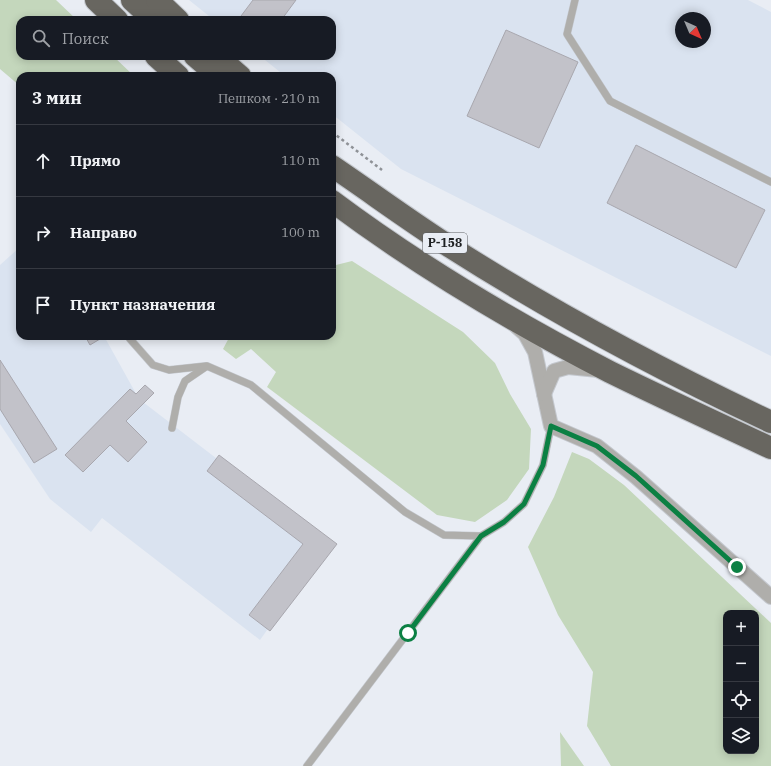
<!DOCTYPE html>
<html lang="ru">
<meta charset="utf-8">
<style>
:root{--surface:#171b24;--page:#242831;--text:#f1f3f6;--muted:#9ea1a6;--line:#363941}
body{margin:0;font-family:"IBM Plex Serif",serif;background:var(--page);color:var(--text)}
.controls{position:absolute;right:12px;bottom:12px;display:grid;overflow:hidden;border-radius:8px;box-shadow:0 2px 10px #0003}
.controls button{width:36px;height:36px;display:grid;place-items:center;padding:0;border:0;border-bottom:1px solid var(--line);background:var(--surface);color:var(--text);font:20px sans-serif}
.compass{position:absolute;left:675px;top:12px;width:36px;height:36px;border-radius:50%;background:var(--surface);box-shadow:0 2px 10px #0003;rotate:136deg}
.stop{position:absolute;width:12px;height:12px;margin:-9px;border:3px solid #0b8043;border-radius:50%;background:#fff}
.stop.end{background:#0b8043;border-color:#fff;box-shadow:0 1px 4px #0008}
.list{margin:0;padding:0;list-style:none}
h2{display:flex;justify-content:space-between;align-items:center;height:52px;margin:0;padding:0 16px;font-size:17px}
h2 small{font-size:13px;font-weight:400;color:var(--muted)}
.list li{display:grid;grid-template-columns:26px 1fr auto;gap:12px;align-items:center;box-sizing:border-box;height:72px;padding:0 16px;border-top:1px solid var(--line)}
.list b{display:block;font-size:15px;white-space:nowrap}
.list em{font-size:13px;font-style:normal;color:var(--muted)}
.icon{flex:none;width:22px;height:22px;fill:none;stroke:currentColor;stroke-width:2;stroke-linecap:round;stroke-linejoin:round}
.map{position:relative;flex:none;width:771px;height:766px;overflow:hidden}
.search{position:absolute;background:var(--surface);box-shadow:0 2px 10px #0003;left:16px;top:16px;width:320px;height:44px;display:flex;align-items:center;gap:10px;box-sizing:border-box;padding:0 14px;border-radius:12px;color:var(--muted);font-size:15px}
.panel{position:absolute;background:var(--surface);box-shadow:0 2px 10px #0003;left:16px;top:72px;width:320px;height:268px;border-radius:12px}
.map>svg:first-child{display:block}
</style>
<div class="map">
<svg width="771" height="766" viewBox="0 0 771 766">
<rect width="100%" height="100%" fill="#e9edf4"/>
<g fill="#dae3f0" fill-rule="evenodd">
<path d="M 189,0 L 748,0 L 771,12 L 771,356 L 401,169 L 332,114 L 332,76 L 285,76 L 260,56 L 332,56 L 332,20 L 214,20 ZM 681,18 L 705,18 L 705,42 L 681,42 Z"/>
<polygon points="20,247 20,336 104,336 139,399 328,544 260,640 102,518 91,532 50,499 0,424 0,265"/>
</g>
<g fill="#c4d7bc" fill-rule="evenodd">
<polygon points="0,0 56,0 77,20 20,20 20,56 113,56 134,76 20,76 20,86 0,69"/>
<polygon points="352,261 463,332 495,363 510,394 531,429 529,469 507,500 475,522 437,515 267,387 276,372 251,349 236,359 223,349 230,336 332,336 332,266"/>
<path d="M 572,452 L 589,459 L 624,485 L 771,623 L 771,766 L 611,766 L 587,726 L 593,672 L 558,615 L 528,547 L 554,497 ZM 726,613 L 756,613 L 756,751 L 726,751 Z"/>
<polygon points="560,732 584,766 585,766 561,766"/>
</g>
<g fill="#c2c2c9" stroke="#a8a7ae">
<polygon points="253,0 296,0 282,19 284,20 238,20"/>
<polygon points="506,30 578,62 539,148 467,116"/>
<polygon points="636,145 765,210 736,268 607,203"/>
<polygon points="85,336 105,336 90,345"/>
<polygon points="0,360 57,449 34,463 0,409"/>
<polygon points="145,385 154,393 126,421 147,442 128,462 110,445 83,472 65,455 130,389 136,394"/>
<polygon points="219,455 337,544 270,631 249,615 303,544 207,471"/>
</g>
<g fill="none" stroke-linecap="round" stroke-linejoin="round">
<defs>
<g id="lane">
<polyline points="575,0 567,34 610,101 771,182"/>
<polyline points="130,339 153,365 169,370 206,366"/>
<polyline points="172,428 178,397 185,381 207,366 251,385 405,512 444,535 481,536"/>
<polyline points="307,766 481,536 504,522 524,504 543,465 551,426"/>
</g>
<g id="street">
<polyline points="517,327 525,334 535,352 551,426 597,446 636,477 771,597"/>
<polyline points="544,394 554,371 568,367 598,370"/>
</g>
<g id="highway">
<polyline points="96,0 117,20"/>
<polyline points="132,0 154,20"/>
<polyline points="157,0 178,20"/>
<polyline points="156,56 178,76"/>
<polyline points="195,56 218,76"/>
<polyline points="217,56 240,76"/>
<path d="M 332,166 C 372,193 411,222 452,248 C 554,313 661,370 771,422"/>
<path d="M 332,201 C 419,266 513,322 610,372 C 663,398 717,423 771,448"/>
</g>
</defs>
<use href="#lane" stroke="#c4c8ce" stroke-width="8"/>
<use href="#street" stroke="#c4c8ce" stroke-width="16"/>
<use href="#highway" stroke="#c4c8ce" stroke-width="24"/>
<polyline stroke="#8f9297" stroke-width="2.5" stroke-dasharray="3 3" stroke-linecap="butt" points="332,132 382,170"/>
<use href="#lane" stroke="#afaeab" stroke-width="7"/>
<use href="#street" stroke="#afaeab" stroke-width="14"/>
<use href="#highway" stroke="#686660" stroke-width="22"/>
</g>
<g fill="none" stroke-linecap="round" stroke-linejoin="round">
<polyline stroke="#0b8043" stroke-width="5" points="408,633 481,536 504,522 524,504 543,465 551,426 597,446 636,476 737,567"/>
</g>
<g text-anchor="middle" stroke-width="4" stroke-linejoin="round" paint-order="stroke">
<rect fill="#e9edf4" stroke="#5a5d60" stroke-width="1" x="423" y="233" width="44" height="20" rx="3"/>
<g font-size="12" font-weight="bold" fill="#1d1f21">
<text x="445" y="247">Р-158</text>
</g>
</g>
</svg>
<div class="controls">
<button>+</button>
<button>−</button>
<button><svg class="icon" aria-label="locate" viewBox="0 0 24 24"><circle cx="12" cy="12" r="6"/><path d="M12 2v4M12 18v4M2 12h4M18 12h4"/></svg></button>
<button><svg class="icon" aria-label="layers" viewBox="0 0 24 24"><path d="M12 4l9 5-9 5-9-5zM3 14l9 5 9-5"/></svg></button>
</div>
<svg class="compass" viewBox="-18 -18 36 36"><path d="M0-13l5 13h-10z" fill="#e53935"/><path d="M0 13l5-13h-10z" fill="#9ea1a6"/></svg>
<div class="stop" style="left:408px;top:633px"></div>
<div class="stop end" style="left:737px;top:567px"></div>
<div class="search"><svg class="icon" aria-label="search" viewBox="0 0 24 24"><circle cx="10" cy="10" r="6"/><path d="M15 15l6 6"/></svg>Поиск</div>
<section class="panel">
<h2>3 мин<small>Пешком · 210 m</small></h2>
<ul class="list">
<li><svg class="icon" aria-label="ahead" viewBox="0 0 24 24"><path d="M12 20V5M6 11l6-6 6 6"/></svg><div><b>Прямо</b></div><em>110 m</em></li>
<li><svg class="icon" aria-label="right" viewBox="0 0 24 24"><path d="M7 20v-9h11M14 6l5 5-5 5"/></svg><div><b>Направо</b></div><em>100 m</em></li>
<li><svg class="icon" aria-label="arrive" viewBox="0 0 24 24"><path d="M6 21V4h12l-3 4 3 4H6"/></svg><div><b>Пункт назначения</b></div></li>
</ul>
</section>
</div>
